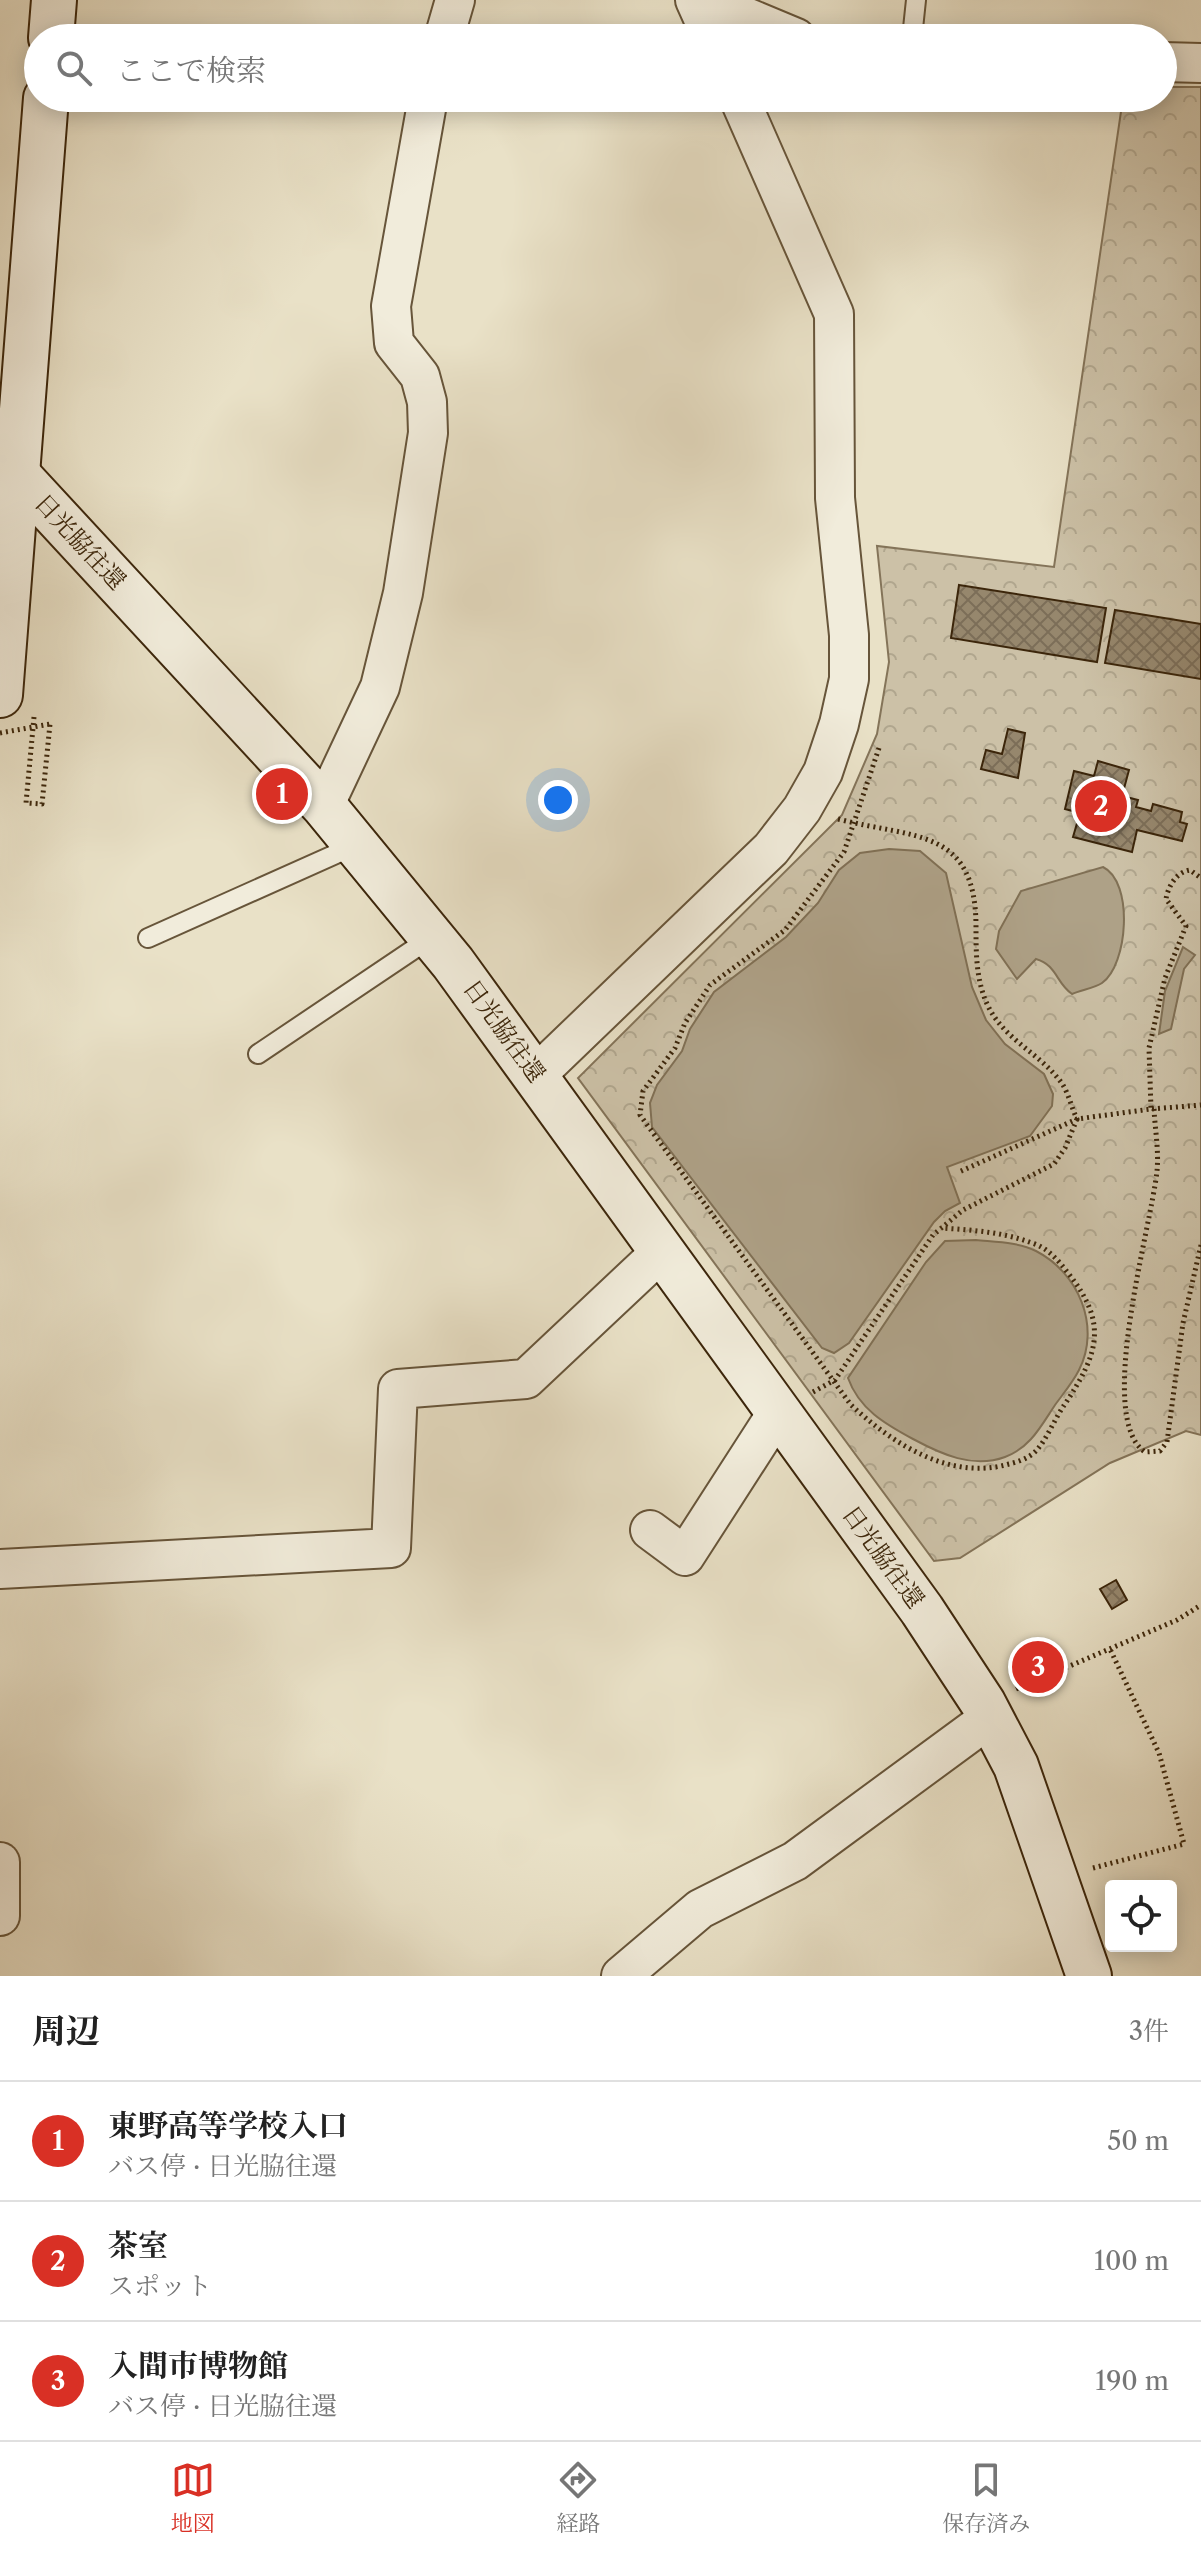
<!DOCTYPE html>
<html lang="ja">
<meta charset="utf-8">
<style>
:root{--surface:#fff;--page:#f2f2f2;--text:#222;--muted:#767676;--line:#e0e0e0;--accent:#d93025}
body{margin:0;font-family:"Libre Caslon Text","Noto Serif JP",serif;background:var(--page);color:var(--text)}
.controls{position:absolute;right:24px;bottom:24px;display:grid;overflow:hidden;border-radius:8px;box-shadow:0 4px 20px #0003}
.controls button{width:72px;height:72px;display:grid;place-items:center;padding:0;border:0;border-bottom:2px solid var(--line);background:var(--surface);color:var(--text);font:40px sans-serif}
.you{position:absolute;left:558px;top:800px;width:28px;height:28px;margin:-20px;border:6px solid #fff;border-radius:50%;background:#1a73e8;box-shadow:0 0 0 12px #1a73e833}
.badge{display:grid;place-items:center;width:52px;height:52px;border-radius:50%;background:var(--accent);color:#fff;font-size:26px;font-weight:700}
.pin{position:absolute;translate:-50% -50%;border:4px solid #fff;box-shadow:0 2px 8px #0006}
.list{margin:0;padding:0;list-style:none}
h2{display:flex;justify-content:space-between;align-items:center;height:104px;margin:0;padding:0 32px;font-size:34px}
h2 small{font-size:26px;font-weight:400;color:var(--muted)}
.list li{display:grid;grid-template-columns:52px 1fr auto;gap:24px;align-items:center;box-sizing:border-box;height:120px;padding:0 32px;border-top:2px solid var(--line)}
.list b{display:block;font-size:30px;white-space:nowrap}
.list p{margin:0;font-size:26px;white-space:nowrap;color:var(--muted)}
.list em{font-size:26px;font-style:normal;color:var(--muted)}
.icon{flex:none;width:44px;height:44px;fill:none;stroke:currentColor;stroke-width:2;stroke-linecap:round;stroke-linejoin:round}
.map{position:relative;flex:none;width:1201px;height:1976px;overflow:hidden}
.search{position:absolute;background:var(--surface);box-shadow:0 4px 20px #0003;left:24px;right:24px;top:24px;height:88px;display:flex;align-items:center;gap:20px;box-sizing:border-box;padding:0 28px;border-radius:44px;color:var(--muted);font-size:30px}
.sheet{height:464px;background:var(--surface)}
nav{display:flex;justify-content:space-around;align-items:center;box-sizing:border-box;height:112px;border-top:2px solid var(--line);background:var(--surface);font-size:22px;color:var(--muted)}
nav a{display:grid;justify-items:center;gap:4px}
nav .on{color:var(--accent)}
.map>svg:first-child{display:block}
</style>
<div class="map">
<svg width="1201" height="1976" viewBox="0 0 1201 1976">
<defs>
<pattern id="park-crowns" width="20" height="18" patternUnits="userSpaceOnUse" patternTransform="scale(2)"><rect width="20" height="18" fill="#ccc1a7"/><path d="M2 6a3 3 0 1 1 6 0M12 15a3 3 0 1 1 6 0" fill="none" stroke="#b0a68e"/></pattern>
<pattern id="building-cross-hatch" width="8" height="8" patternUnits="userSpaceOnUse" patternTransform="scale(2)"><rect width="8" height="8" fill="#96876d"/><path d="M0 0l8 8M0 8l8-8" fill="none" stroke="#7c6e58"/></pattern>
</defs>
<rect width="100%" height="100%" fill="#e9e1c7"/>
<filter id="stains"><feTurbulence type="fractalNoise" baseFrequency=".0025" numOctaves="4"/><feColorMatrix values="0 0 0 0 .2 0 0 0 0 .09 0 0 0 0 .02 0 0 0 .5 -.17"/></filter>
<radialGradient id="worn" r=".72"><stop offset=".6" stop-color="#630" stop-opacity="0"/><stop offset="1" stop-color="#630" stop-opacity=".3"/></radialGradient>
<polygon fill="url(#park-crowns)" stroke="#847459" stroke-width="2" points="1163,87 1201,87 1201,1435 1186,1431 1110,1463 960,1558 934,1561 578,1078 842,815 877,734 889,662 877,546 1054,567 1123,98 1163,98"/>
<g fill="#aea187" stroke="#807055" stroke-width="2">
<polygon points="889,849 920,851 946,873 972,987 986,1020 1005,1044 1044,1074 1053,1094 1052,1106 1030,1136 947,1167 960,1203 945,1211 934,1222 849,1343 834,1353 822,1348 652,1127 650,1103 657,1085 682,1051 690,1029 714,992 786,937 818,903 839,870 860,853"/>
<path d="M 1103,867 C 1134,882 1128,965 1102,983 C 1095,988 1081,990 1072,994 C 1056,983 1057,965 1036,959 L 1017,979 L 996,949 L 999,931 L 1021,891 Z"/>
<polygon points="1183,947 1195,955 1184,969 1171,1029 1159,1034 1165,991"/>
<path d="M 976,1240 C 996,1242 1018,1242 1036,1251 C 1079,1273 1101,1327 1079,1370 C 1073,1382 1063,1394 1055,1405 C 1041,1426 1030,1448 1005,1457 C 973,1469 941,1454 913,1439 C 885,1424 859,1409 848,1378 L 926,1262 L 945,1241 Z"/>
</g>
<g fill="url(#building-cross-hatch)" stroke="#3c260b" stroke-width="2">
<polygon points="959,585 1106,608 1097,662 951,638"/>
<polygon points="1115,610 1201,624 1201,679 1105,663"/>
<polygon points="1008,729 1025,733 1018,778 981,769 986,750 1002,754"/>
<polygon points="1098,761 1129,770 1122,796 1138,800 1136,807 1151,811 1153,804 1182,812 1180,822 1187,824 1182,841 1137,830 1132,852 1073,837 1080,813 1065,809 1074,771 1094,776"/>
<polygon points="1116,1580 1127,1600 1112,1609 1100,1589"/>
</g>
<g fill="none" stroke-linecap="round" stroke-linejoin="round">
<defs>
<g id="lane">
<polyline points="912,38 916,0"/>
<polyline points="148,938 356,845"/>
<polyline points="258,1054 432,937"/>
</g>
<g id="street">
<polyline points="695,0 712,38"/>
<polyline points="705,0 796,38"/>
<polyline points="444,38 455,0"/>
<polyline points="1163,62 1201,63"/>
<polyline points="324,806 380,687 403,593 428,433 427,402 420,376 394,343 391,306 428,98"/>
<polyline points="536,1075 771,849 802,809 823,772 839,724 849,679 849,635 835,498 834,314 739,98"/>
<polyline points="650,1530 685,1556 777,1413"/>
<polyline points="0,1569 391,1548 398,1389 526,1379 662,1251"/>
<polyline points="0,1862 0,1916"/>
<polyline points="621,1976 700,1909 795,1861 991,1717"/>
</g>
<g id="secondary">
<polyline points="51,38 54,0"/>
<polyline points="16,473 324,806 453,963 922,1610 983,1703 1016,1766 1089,1976"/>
<polyline points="0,695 46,98"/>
</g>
</defs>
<use href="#lane" stroke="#67553a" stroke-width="22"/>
<use href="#street" stroke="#67553a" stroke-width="42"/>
<use href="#secondary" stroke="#3c260b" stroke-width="48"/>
<g stroke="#3c260b" stroke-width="5" stroke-dasharray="2 4" stroke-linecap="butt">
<polyline points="34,717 26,803 42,804 50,724"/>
<path d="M 879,748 L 844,852 L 785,930 L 710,985 L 685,1023 L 675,1048 L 643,1091 L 640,1115 L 851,1405 C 893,1444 950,1481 1009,1464 C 1018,1462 1029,1458 1036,1451 C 1047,1439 1055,1418 1065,1404 C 1098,1354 1109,1324 1068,1273 C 1058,1260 1048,1248 1032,1243 C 1003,1232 972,1230 941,1228"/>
<path d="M 838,819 C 914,839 976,827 976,927 C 976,954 976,981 988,1006 C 1005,1041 1042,1054 1063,1085 C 1069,1095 1072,1109 1077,1119 L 959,1172"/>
<polyline points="1152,1109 1201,1105"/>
<path d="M 1154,1109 C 1155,1129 1159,1151 1157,1171 C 1151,1228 1095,1418 1145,1452 L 1160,1451 L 1167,1442 L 1183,1323 L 1201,1245"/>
<path d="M 813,1392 L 835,1380 L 933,1235 L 963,1210 L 1054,1164 L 1065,1148 L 1077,1119 L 1151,1109 L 1149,1048 L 1165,978 L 1186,926 L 1166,899 C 1168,887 1176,872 1190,870 L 1201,878"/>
<polyline points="1016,1689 1177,1620 1201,1605"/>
<polyline points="1093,1868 1184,1844 1159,1753 1110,1649"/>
</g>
<use href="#lane" stroke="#f1ecdb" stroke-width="18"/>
<use href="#street" stroke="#f1ecdb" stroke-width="38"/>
<use href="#secondary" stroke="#f1ecdb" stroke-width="44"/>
<polyline stroke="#3c260b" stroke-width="5" stroke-dasharray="2 4" stroke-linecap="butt" points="0,733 50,724"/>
</g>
<g text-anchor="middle" stroke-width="6" stroke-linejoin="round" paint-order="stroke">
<g font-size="24" fill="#3c260b" stroke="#f1ecdb">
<text transform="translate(80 542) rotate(47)" y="8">日光脇往還</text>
<text transform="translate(504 1031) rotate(54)" y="8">日光脇往還</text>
<text transform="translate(883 1557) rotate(54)" y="8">日光脇往還</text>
</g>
</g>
<rect width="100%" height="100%" filter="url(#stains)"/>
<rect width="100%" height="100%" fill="url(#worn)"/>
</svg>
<div class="controls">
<button><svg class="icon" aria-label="locate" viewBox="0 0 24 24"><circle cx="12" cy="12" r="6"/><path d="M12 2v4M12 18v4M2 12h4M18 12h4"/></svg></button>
</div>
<div class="you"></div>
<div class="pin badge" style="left:282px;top:794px">1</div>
<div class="pin badge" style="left:1101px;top:806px">2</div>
<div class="pin badge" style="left:1038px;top:1667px">3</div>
<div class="search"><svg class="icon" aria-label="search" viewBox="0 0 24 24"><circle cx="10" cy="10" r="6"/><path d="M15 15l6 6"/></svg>ここで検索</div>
</div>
<section class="sheet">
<h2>周辺<small>3件</small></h2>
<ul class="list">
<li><span class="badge">1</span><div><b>東野高等学校入口</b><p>バス停 · 日光脇往還</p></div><em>50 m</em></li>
<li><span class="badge">2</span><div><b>茶室</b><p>スポット</p></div><em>100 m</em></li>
<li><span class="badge">3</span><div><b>入間市博物館</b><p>バス停 · 日光脇往還</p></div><em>190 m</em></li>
</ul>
</section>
<nav>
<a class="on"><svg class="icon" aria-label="map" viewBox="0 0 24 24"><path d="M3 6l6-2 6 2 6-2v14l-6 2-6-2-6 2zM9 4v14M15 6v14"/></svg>地図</a>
<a><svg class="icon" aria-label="directions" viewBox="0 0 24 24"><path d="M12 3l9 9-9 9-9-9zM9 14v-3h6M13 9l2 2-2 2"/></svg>経路</a>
<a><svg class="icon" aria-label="saved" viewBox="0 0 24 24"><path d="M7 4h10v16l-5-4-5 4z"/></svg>保存済み</a>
</nav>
